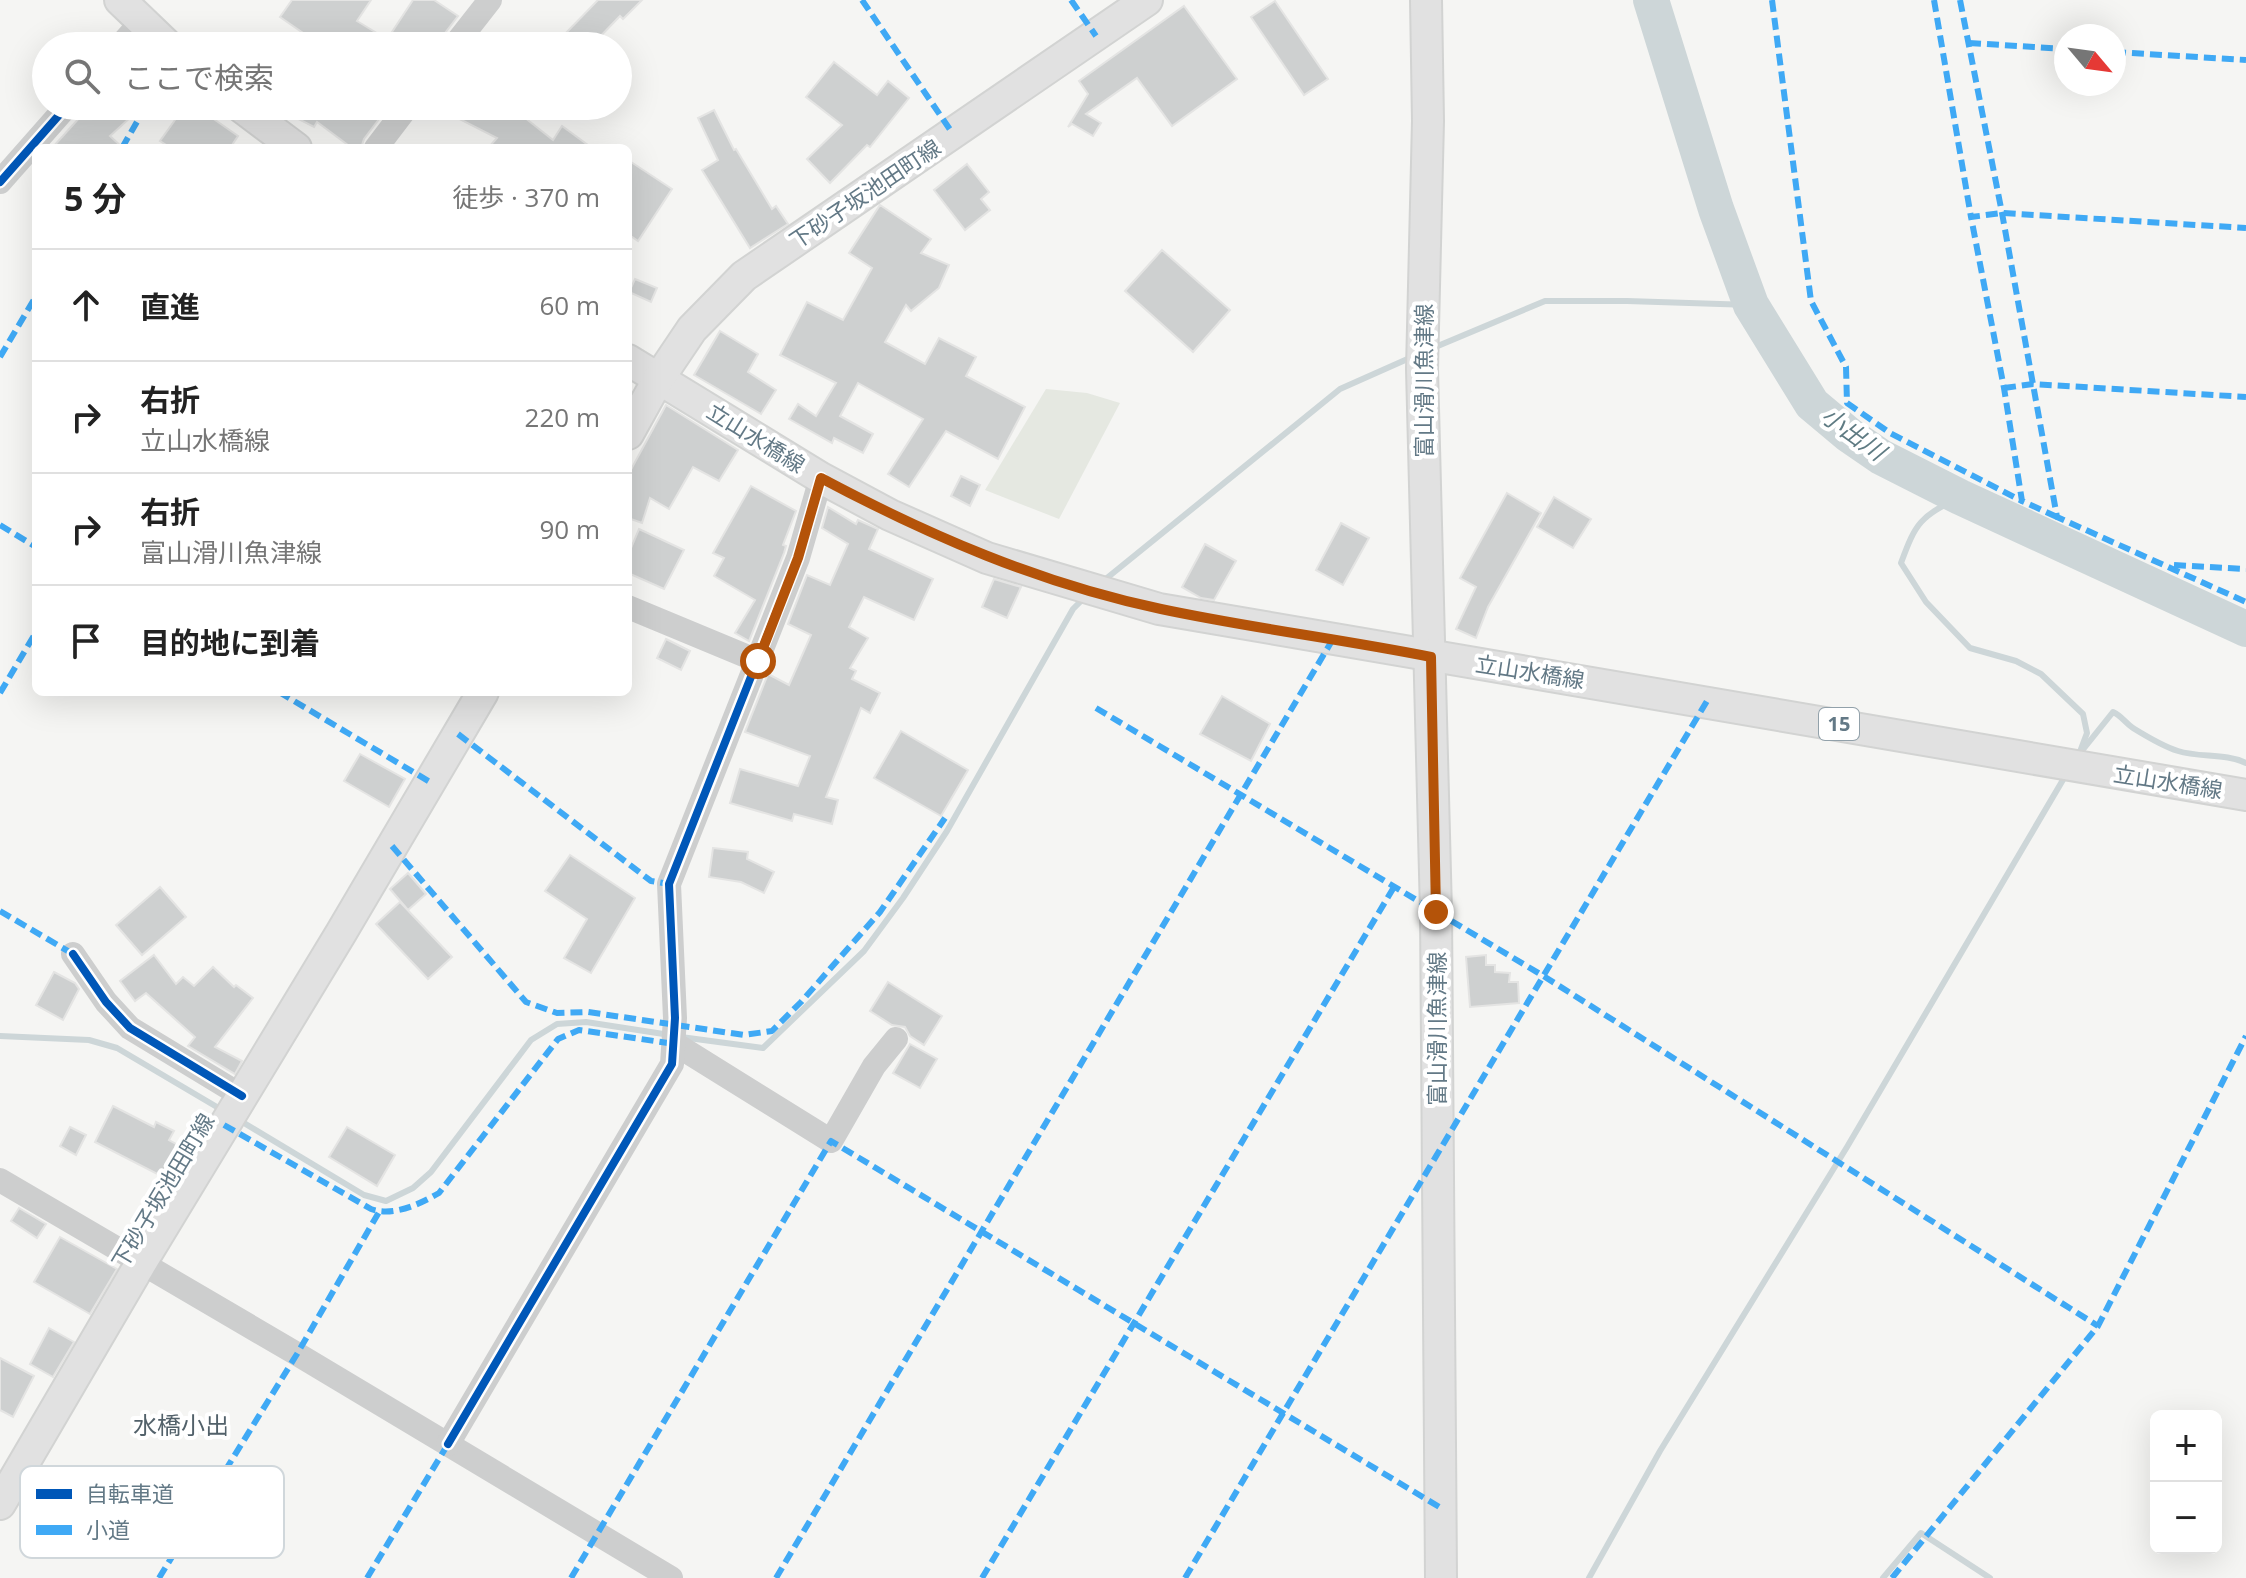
<!DOCTYPE html>
<html lang="ja">
<meta charset="utf-8">
<style>
:root{--surface:#fff;--page:#f6f6f6;--text:#222;--muted:#767676;--line:#e0e0e0}
body{margin:0;font-family:"Open Sans","Noto Sans JP",sans-serif;background:var(--page);color:var(--text)}
.controls{position:absolute;right:24px;bottom:24px;display:grid;overflow:hidden;border-radius:12px;box-shadow:0 8px 32px #0002}
.controls button{width:72px;height:72px;display:grid;place-items:center;padding:0;border:0;border-bottom:2px solid var(--line);background:var(--surface);color:var(--text);font:40px sans-serif}
.compass{position:absolute;left:2054px;top:24px;width:72px;height:72px;border-radius:50%;background:var(--surface);box-shadow:0 8px 32px #0002;rotate:119deg}
.stop{position:absolute;width:24px;height:24px;margin:-18px;border:6px solid #b45309;border-radius:50%;background:#fff}
.stop.end{background:#b45309;border-color:#fff;box-shadow:0 2px 8px #0008}
.list{margin:0;padding:0;list-style:none}
h2{display:flex;justify-content:space-between;align-items:center;height:104px;margin:0;padding:0 32px;font-size:34px}
h2 small{font-size:26px;font-weight:400;color:var(--muted)}
.list li{display:grid;grid-template-columns:52px 1fr auto;gap:24px;align-items:center;box-sizing:border-box;height:112px;padding:0 32px;border-top:2px solid var(--line)}
.list b{display:block;font-size:30px;white-space:nowrap}
.list p{margin:0;font-size:26px;white-space:nowrap;color:var(--muted)}
.list em{font-size:26px;font-style:normal;color:var(--muted)}
.icon{flex:none;width:44px;height:44px;fill:none;stroke:currentColor;stroke-width:2;stroke-linecap:round;stroke-linejoin:round}
.map{position:relative;flex:none;width:2246px;height:1578px;overflow:hidden}
.search{position:absolute;background:var(--surface);box-shadow:0 8px 32px #0002;left:32px;top:32px;width:600px;height:88px;display:flex;align-items:center;gap:20px;box-sizing:border-box;padding:0 28px;border-radius:44px;color:var(--muted);font-size:30px}
.panel{position:absolute;background:var(--surface);box-shadow:0 8px 32px #0002;left:32px;top:144px;width:600px;height:552px;border-radius:12px}
.map>svg:first-child{display:block}
</style>
<div class="map">
<svg width="2246" height="1578" viewBox="0 0 2246 1578">
<rect width="100%" height="100%" fill="#f5f5f3"/>
<polygon fill="#e5e8e1" points="1046,389 1087,393 1120,403 1059,519 985,490"/>
<g fill="none" stroke-linecap="round" stroke-linejoin="round">
<g stroke="#cdd6d8" stroke-width="6">
<polyline points="1433,348 1545,301 1627,301 1751,305"/>
<path d="M 1960,497 C 1920,517 1916,522 1901,563 L 1926,602 L 1970,648 L 2016,661 L 2041,674 L 2083,714 L 2087,733 L 2078,757"/>
<polyline points="1102,582 1340,389 1412,357"/>
<path d="M 2081,752 L 2113,712 C 2122,716 2125,723 2133,728 C 2146,736 2162,746 2178,751 C 2200,758 2225,753 2246,763"/>
<polyline points="0,1036 89,1040 117,1048 222,1110"/>
<polyline points="681,1037 763,1048 864,951 903,898 947,831 1073,609 1085,597"/>
<polyline points="239,1120 364,1195 386,1201 413,1188 431,1172 531,1040 557,1024 586,1022 670,1035"/>
<polyline points="1589,1578 1660,1451 1847,1147 2067,773"/>
<polyline points="1883,1578 1921,1533 1990,1578"/>
</g>
<polyline stroke="#cdd6d8" stroke-width="36" points="1651,0 1716,209 1751,305 1812,404 1849,435 1881,457 1960,497 2246,629"/>
</g>
<g fill="#ced0d0" stroke="#e4e4e3" stroke-width="2">
<polygon points="292,0 371,0 357,21 380,35 373,46 322,46 280,17"/>
<polygon points="413,0 434,0 458,16 442,37 439,46 406,46 390,35"/>
<polygon points="598,0 642,0 623,19 620,16 591,46 569,46 561,38"/>
<polygon points="1275,1 1328,79 1304,95 1251,17"/>
<polygon points="1184,6 1237,79 1172,126 1137,78 1086,114 1101,123 1093,136 1072,124 1068,127 1088,94 1079,81"/>
<polygon points="834,62 877,95 888,81 909,98 870,147 867,145 830,183 807,159 842,125 806,97"/>
<polygon points="90,106 143,106 110,136 123,148 52,148"/>
<polygon points="185,106 195,106 238,136 230,148 171,148 160,141"/>
<polygon points="273,106 389,106 364,139 361,148 352,148 317,122 314,127"/>
<polygon points="434,106 510,106 553,140 562,126 592,148 488,148 497,138"/>
<polygon points="714,110 734,150 736,149 772,209 776,206 788,224 750,248 702,170 718,160 698,118"/>
<polygon points="628,160 672,189 638,241 628,234"/>
<polygon points="967,164 989,192 981,199 990,210 965,230 934,190"/>
<polygon points="880,205 931,239 921,253 949,265 939,288 911,311 906,305 885,342 925,364 939,338 976,357 966,376 1025,407 998,459 946,431 909,487 888,474 923,419 858,383 840,416 873,434 863,453 834,438 832,443 789,419 798,404 816,416 836,383 780,355 807,302 843,320 872,268 849,253"/>
<polygon points="1162,250 1230,310 1193,352 1125,291"/>
<polygon points="635,279 657,288 651,302 629,292"/>
<polygon points="720,331 758,354 748,372 776,390 761,414 694,375"/>
<polygon points="666,405 738,450 719,481 693,467 669,509 650,498 642,523 628,518 628,475"/>
<polygon points="961,476 980,485 970,506 951,496"/>
<polygon points="751,486 796,511 783,545 786,546 784,553 749,641 735,633 755,600 714,576 724,558 713,553"/>
<polygon points="1507,493 1541,513 1488,607 1476,638 1456,629 1476,587 1460,578"/>
<polygon points="1554,497 1591,519 1573,548 1537,527"/>
<polygon points="828,507 856,524 858,520 878,529 869,549 933,579 914,620 864,597 849,627 868,638 850,668 856,671 852,679 880,693 870,713 861,708 826,797 838,800 832,824 794,814 792,821 730,803 740,769 798,786 810,756 745,732 768,674 789,685 811,635 788,624 807,575 830,585 848,544 822,528"/>
<polygon points="1341,523 1369,538 1343,585 1316,570"/>
<polygon points="639,529 684,550 664,589 628,573 628,555"/>
<polygon points="1205,544 1236,561 1214,600 1201,598 1182,587"/>
<polygon points="994,579 1021,587 1007,618 982,607"/>
<polygon points="666,639 690,651 681,670 657,658"/>
<polygon points="1222,696 1270,724 1251,761 1200,734"/>
<polygon points="901,731 968,770 941,816 874,778"/>
<polygon points="360,754 405,779 389,807 344,781"/>
<polygon points="713,848 748,852 747,859 774,872 764,893 741,882 709,877"/>
<polygon points="570,855 635,898 591,973 564,958 587,919 545,891"/>
<polygon points="408,873 426,894 408,910 390,889"/>
<polygon points="160,887 186,917 142,955 116,925"/>
<polygon points="400,902 452,957 428,979 376,924"/>
<polygon points="154,955 176,984 183,977 194,986 213,967 234,987 236,985 253,998 215,1047 242,1061 235,1074 188,1046 195,1037 146,993 135,1001 120,981"/>
<polygon points="1486,955 1486,965 1495,965 1495,972 1510,973 1509,982 1518,982 1519,1003 1470,1007 1466,957"/>
<polygon points="54,972 75,983 79,989 63,1020 36,1005"/>
<polygon points="888,982 942,1016 924,1045 910,1036 905,1027 892,1025 870,1011"/>
<polygon points="910,1044 937,1059 920,1088 893,1073"/>
<polygon points="113,1106 154,1127 156,1122 174,1131 169,1140 187,1150 169,1180 95,1142"/>
<polygon points="70,1127 86,1135 76,1155 60,1146"/>
<polygon points="347,1127 395,1155 377,1186 329,1157"/>
<polygon points="19,1208 46,1224 37,1238 11,1221"/>
<polygon points="60,1237 117,1269 90,1314 34,1282"/>
<polygon points="49,1328 74,1342 53,1377 30,1364"/>
<polygon points="0,1358 34,1376 13,1417 0,1410"/>
</g>
<g fill="none" stroke-linecap="round" stroke-linejoin="round">
<defs>
<g id="major">
<polyline points="120,0 168,46"/>
<polyline points="1426,0 1428,121 1422,369 1436,912 1441,1578"/>
<polyline points="240,106 296,148"/>
<polyline points="628,360 821,478 890,515 987,558 1159,609 2246,795"/>
<polyline points="628,434 659,378 692,329 744,276 1147,0"/>
<polyline points="0,1504 141,1263 341,933 483,692"/>
</g>
</defs>
<use href="#major" stroke="#d2d3d2" stroke-width="34"/>
<g stroke="#cdcece" stroke-width="24">
<polyline points="120,46 142,21"/>
<polyline points="454,46 490,0"/>
<polyline points="376,148 408,106"/>
<polyline points="0,182 67,106"/>
<polyline points="628,607 758,661"/>
<polyline points="73,954 106,1002 130,1028 242,1096"/>
<polyline points="675,1044 831,1141 874,1066 896,1039"/>
<polyline points="0,1180 297,1354 671,1578"/>
<polyline points="448,1444 672,1064 675,1018 669,884 798,558 821,478"/>
</g>
<use href="#major" stroke="#e1e1e1" stroke-width="30"/>
<g stroke="#3fa9f5" stroke-width="6" stroke-dasharray="12 6" stroke-linecap="butt">
<polyline points="862,0 953,134"/>
<polyline points="1071,0 1096,36"/>
<polyline points="1772,0 1811,301 1846,367 1847,403 1890,433 2022,501"/>
<polyline points="1934,0 1971,217"/>
<polyline points="1960,0 2002,213 2057,517 2246,602"/>
<polyline points="1969,43 2066,49"/>
<polyline points="2114,52 2246,60"/>
<polyline points="122,148 146,106"/>
<polyline points="0,357 36,296"/>
<polyline points="2004,388 2033,384 2246,397"/>
<polyline points="2057,517 2022,501 2004,388 1971,217 2002,213 2246,228"/>
<polyline points="0,525 36,547"/>
<polyline points="2174,565 2246,569"/>
<polyline points="279,692 430,782"/>
<polyline points="0,693 36,632"/>
<polyline points="1096,708 1545,977 2098,1326"/>
<polyline points="458,734 651,881 669,884"/>
<polyline points="392,846 526,1002 557,1013 588,1012 744,1035 772,1031 801,1002 880,912 945,818"/>
<polyline points="0,911 73,954"/>
<path d="M 224,1125 L 371,1209 C 393,1217 420,1204 439,1193 L 558,1039 L 579,1030 L 675,1044"/>
<polyline points="159,1578 297,1354 379,1212"/>
<polyline points="367,1578 448,1444"/>
<polyline points="571,1578 831,1141 1441,1508"/>
<polyline points="776,1578 1333,639"/>
<polyline points="982,1578 1394,887"/>
<polyline points="1185,1578 1707,701"/>
<polyline points="1892,1578 2098,1326 2246,1036"/>
</g>
<defs>
<g id="cycleway">
<polyline points="0,182 67,106"/>
<polyline points="73,954 106,1002 130,1028 242,1096"/>
<polyline points="448,1444 672,1064 675,1018 669,884 798,558 821,478"/>
</g>
</defs>
<use href="#cycleway" stroke="#fff" stroke-width="13"/>
<use href="#cycleway" stroke="#0057b8" stroke-width="8"/>
</g>
<g fill="none" stroke-linecap="round" stroke-linejoin="round">
<path stroke="#b45309" stroke-width="10" d="M 758,661 L 798,558 L 821,478 C 928,535 1041,584 1161,609 C 1250,628 1341,639 1431,657 L 1436,912"/>
</g>
<g text-anchor="middle" stroke-width="8" stroke-linejoin="round" paint-order="stroke">
<rect fill="#fff" stroke="#92a1aa" stroke-width="2" x="1819" y="708" width="40" height="32" rx="6"/>
<g font-size="20" font-weight="bold" fill="#637986">
<text x="1839" y="731">15</text>
</g>
<g font-size="22" fill="#637986" stroke="#fff">
<text transform="translate(865 194) rotate(-34)" y="8">下砂子坂池田町線</text>
<text transform="translate(1424 381) rotate(-90)" y="8">富山滑川魚津線</text>
<text transform="translate(756 438) rotate(32)" y="8">立山水橋線</text>
<text transform="translate(1530 672) rotate(9)" y="8">立山水橋線</text>
<text transform="translate(2168 782) rotate(9)" y="8">立山水橋線</text>
<text transform="translate(1437 1029) rotate(-90)" y="8">富山滑川魚津線</text>
<text transform="translate(163 1191) rotate(-59)" y="8">下砂子坂池田町線</text>
</g>
<g font-size="24" font-style="italic" fill="#5f7b83" stroke="#fff">
<text transform="translate(1853 434) rotate(36)" y="8">小出川</text>
</g>
<g font-size="24" fill="#52616a" stroke="#fff">
<text x="181" y="1434">水橋小出</text>
</g>
</g>
<rect x="20" y="1466" width="264" height="92" rx="12" fill="#fff" stroke="#d0d7db" stroke-width="2"/>
<rect x="36" y="1489" width="36" height="10" fill="#0057b8"/>
<rect x="36" y="1525" width="36" height="10" fill="#3fa9f5"/>
<g font-size="22" fill="#637986">
<text x="86" y="1502">自転車道</text>
<text x="86" y="1538">小道</text>
</g>
</svg>
<div class="controls">
<button>+</button>
<button>−</button>
</div>
<svg class="compass" viewBox="-18 -18 36 36"><path d="M0-13l5 13h-10z" fill="#e53935"/><path d="M0 13l5-13h-10z" fill="#767676"/></svg>
<div class="stop" style="left:758px;top:661px"></div>
<div class="stop end" style="left:1436px;top:912px"></div>
<div class="search"><svg class="icon" aria-label="search" viewBox="0 0 24 24"><circle cx="10" cy="10" r="6"/><path d="M15 15l6 6"/></svg>ここで検索</div>
<section class="panel">
<h2>5 分<small>徒歩 · 370 m</small></h2>
<ul class="list">
<li><svg class="icon" aria-label="ahead" viewBox="0 0 24 24"><path d="M12 20V5M6 11l6-6 6 6"/></svg><div><b>直進</b></div><em>60 m</em></li>
<li><svg class="icon" aria-label="right" viewBox="0 0 24 24"><path d="M7 20v-9h11M14 6l5 5-5 5"/></svg><div><b>右折</b><p>立山水橋線</p></div><em>220 m</em></li>
<li><svg class="icon" aria-label="right" viewBox="0 0 24 24"><path d="M7 20v-9h11M14 6l5 5-5 5"/></svg><div><b>右折</b><p>富山滑川魚津線</p></div><em>90 m</em></li>
<li><svg class="icon" aria-label="arrive" viewBox="0 0 24 24"><path d="M6 21V4h12l-3 4 3 4H6"/></svg><div><b>目的地に到着</b></div></li>
</ul>
</section>
</div>
